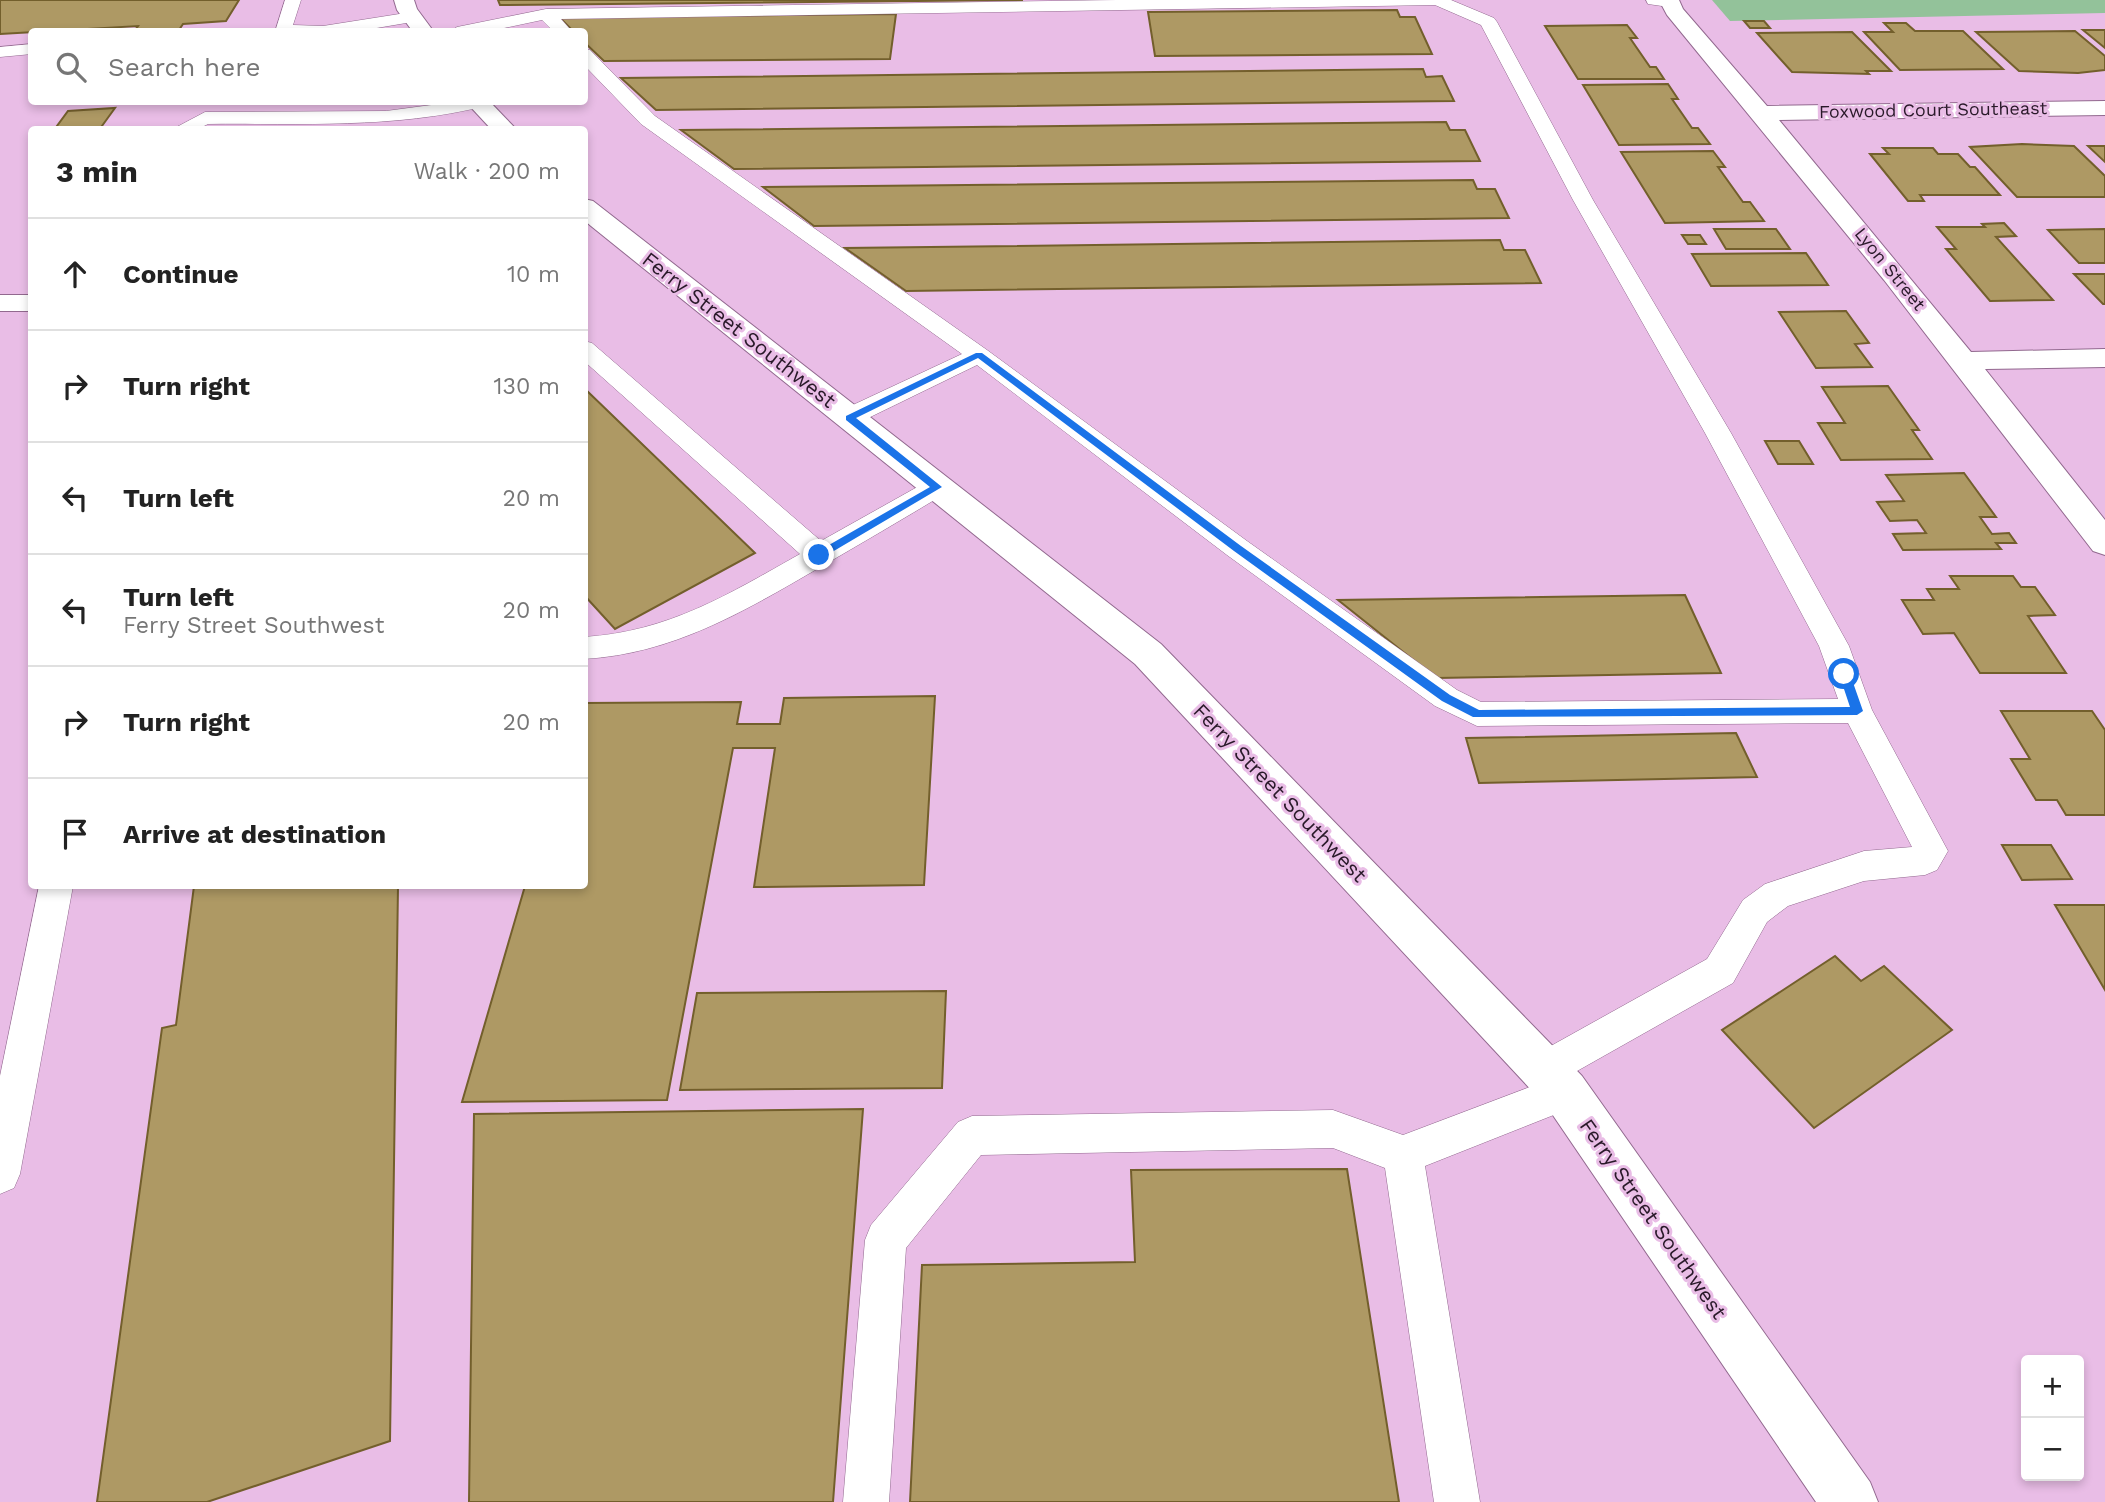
<!DOCTYPE html>
<meta charset="utf-8">
<style>
:root{--surface:#fff;--page:#f6f6f6;--text:#222;--muted:#767676;--line:#e0e0e0}
body{margin:0;font-family:"Work Sans",sans-serif;background:var(--page);color:var(--text)}
.controls{position:absolute;right:21px;bottom:21px;display:grid;overflow:hidden;border-radius:7px;box-shadow:0 4px 10px #0003}
.controls button{width:63px;height:63px;display:grid;place-items:center;padding:0;border:0;border-bottom:2px solid var(--line);background:var(--surface);color:var(--text);font:35px sans-serif}
.stop{position:absolute;width:21px;height:21px;margin:-16px;border:5px solid #1a73e8;border-radius:50%;background:#fff}
.stop.end{background:#1a73e8;border-color:#fff;box-shadow:0 2px 7px #0008}
.list{margin:0;padding:0;list-style:none}
h2{display:flex;justify-content:space-between;align-items:center;height:91px;margin:0;padding:0 28px;font-size:30px}
h2 small{font-size:23px;font-weight:400;color:var(--muted)}
.list li{display:grid;grid-template-columns:46px 1fr auto;gap:21px;align-items:center;box-sizing:border-box;height:112px;padding:0 28px;border-top:2px solid var(--line)}
.list b{display:block;font-size:26px;white-space:nowrap}
.list p{margin:0;font-size:23px;white-space:nowrap;color:var(--muted)}
.list em{font-size:23px;font-style:normal;color:var(--muted)}
.icon{flex:none;width:38px;height:38px;fill:none;stroke:currentColor;stroke-width:2;stroke-linecap:round;stroke-linejoin:round}
.map{position:relative;flex:none;width:2105px;height:1502px;overflow:hidden}
.search{position:absolute;background:var(--surface);box-shadow:0 4px 10px #0003;left:28px;top:28px;width:560px;height:77px;display:flex;align-items:center;gap:18px;box-sizing:border-box;padding:0 24px;border-radius:7px;color:var(--muted);font-size:26px}
.panel{position:absolute;background:var(--surface);box-shadow:0 4px 10px #0003;left:28px;top:126px;width:560px;height:763px;border-radius:7px}
.map>svg:first-child{display:block}
</style>
<div class="map">
<svg width="2105" height="1502" viewBox="0 0 2105 1502">
<rect width="100%" height="100%" fill="#e9bde6"/>
<polygon fill="#93c29a" points="1712,0 2105,0 2105,13 1730,21"/>
<g fill="#ae9964" stroke="#735f2c" stroke-width="2">
<polygon points="0,0 239,0 226,21 183,24 179,30 134,32 138,26 0,34"/>
<polygon points="498,0 1023,0 500,5"/>
<polygon points="1397,10 1400,17 1415,17 1432,54 1155,56 1148,12"/>
<polygon points="896,14 890,59 604,61 584,42 584,32 574,32 559,17"/>
<polygon points="1744,21 1764,21 1770,28 1750,28"/>
<polygon points="1884,23 1906,23 1915,31 1963,31 2003,69 1900,70 1864,32 1893,32"/>
<polygon points="1627,25 1637,38 1630,38 1650,67 1656,67 1664,79 1578,79 1545,26"/>
<polygon points="2083,30 2105,30 2105,48"/>
<polygon points="2075,31 2105,56 2105,70 2078,73 2019,71 1976,32"/>
<polygon points="1852,32 1891,71 1866,71 1869,74 1792,72 1757,33"/>
<polygon points="1423,69 1426,77 1442,76 1454,101 656,110 621,78"/>
<polygon points="1668,84 1678,99 1672,99 1692,128 1698,128 1710,144 1619,145 1583,85"/>
<polygon points="115,108 99,130 54,130 68,111"/>
<polygon points="1446,122 1450,130 1465,130 1480,161 734,169 681,130"/>
<polygon points="2022,144 2074,146 2105,176 2105,197 2017,197 1970,147"/>
<polygon points="2088,146 2105,146 2105,162"/>
<polygon points="1883,148 1933,148 1938,154 1958,154 1970,167 1975,167 2000,195 1920,195 1924,201 1908,201 1870,154 1889,154"/>
<polygon points="1713,151 1725,167 1718,167 1743,202 1750,202 1764,221 1665,223 1621,152"/>
<polygon points="1473,180 1477,189 1495,189 1509,218 814,226 763,187"/>
<polygon points="2004,223 2016,236 1996,237 2053,300 1990,301 1946,249 1956,249 1937,227 1985,227 1982,224"/>
<polygon points="1714,229 1776,229 1790,249 1726,249"/>
<polygon points="2105,229 2105,263 2079,263 2048,230"/>
<polygon points="1682,235 1700,235 1706,244 1688,244"/>
<polygon points="1500,240 1504,250 1525,250 1541,283 906,291 845,248"/>
<polygon points="1806,253 1828,285 1711,286 1692,254"/>
<polygon points="2074,274 2105,274 2105,304 2103,304"/>
<polygon points="1846,311 1869,343 1855,344 1872,367 1816,368 1779,312"/>
<polygon points="1888,386 1919,430 1912,430 1932,459 1841,460 1818,423 1845,423 1822,387"/>
<polygon points="584,388 755,553 615,629 584,595"/>
<polygon points="1765,441 1799,441 1813,464 1778,464"/>
<polygon points="1964,473 1996,517 1980,517 1992,534 2009,533 2016,543 1996,543 2001,549 1903,550 1893,534 1926,533 1917,520 1890,521 1877,502 1904,501 1886,475"/>
<polygon points="1950,576 2013,576 2021,587 2035,587 2055,615 2028,616 2066,673 1980,673 1954,633 1923,634 1902,600 1934,600 1927,589 1959,589"/>
<polygon points="1685,595 1721,673 1436,678 1338,600"/>
<polygon points="935,696 924,885 754,887 775,748 733,748 667,1100 462,1102 525,886 584,886 584,703 741,702 737,724 780,724 784,698"/>
<polygon points="2001,711 2092,711 2105,730 2105,815 2066,815 2057,800 2036,800 2011,759 2030,759"/>
<polygon points="1736,733 1757,777 1479,783 1466,738"/>
<polygon points="2002,845 2051,845 2072,879 2022,880"/>
<polygon points="194,886 398,886 390,1441 207,1502 97,1502 162,1028 176,1025"/>
<polygon points="2055,905 2105,905 2105,990"/>
<polygon points="1835,956 1861,981 1884,966 1952,1030 1814,1128 1722,1030"/>
<polygon points="946,991 942,1088 680,1090 697,993"/>
<polygon points="863,1109 833,1502 469,1502 474,1114"/>
<polygon points="1347,1169 1399,1502 910,1502 922,1265 1135,1262 1131,1170"/>
</g>
<g fill="none" stroke-linecap="round" stroke-linejoin="round">
<defs>
<g id="lane">
<polygon points="285,0 301,0 293,25 323,26 412,12 421,17 412,22 353,32 275,32"/>
<polygon points="1117,0 1451,0 1494,18 1497,22 1593,200 1731,433 1849,646 1872,710 1948,851 1937,870 1925,875 1864,881 1788,906 1767,922 1733,983 1570,1075 1579,1079 1584,1092 1579,1105 1425,1166 1480,1502 1434,1502 1385,1168 1333,1148 981,1155 906,1248 889,1502 843,1502 865,1240 871,1225 958,1122 972,1116 1333,1110 1403,1135 1535,1085 1531,1083 1525,1070 1531,1057 1707,959 1743,900 1765,884 1864,851 1912,847 1848,723 1477,726 1435,706 1227,555 977,365 858,423 849,425 840,423 837,417 840,411 962,354 641,124 584,65 584,49 590,50 655,116 987,350 1247,541 1457,690 1481,702 1838,699 1819,646 1705,433 1573,200 1481,25 1435,5 561,19 569,28 566,32 554,32 542,20 485,32 449,32 457,27 546,9"/>
<polygon points="1646,0 1676,0 1677,2 1669,7 1648,4"/>
<polygon points="32,44 32,54 0,57 0,47"/>
<path d="M 454,102 L 487,102 L 485,106 C 394,129 301,123 208,124 L 196,130 L 171,130 L 205,112 L 386,111 Z"/>
<path d="M 584,341 L 592,343 L 821,541 L 928,481 L 937,478 L 946,481 L 950,487 L 946,493 C 903,519 860,544 817,569 C 743,612 672,654 584,659 L 584,637 C 668,632 729,594 800,554 L 584,361 Z"/>
<polygon points="39,886 73,886 20,1174 14,1188 0,1194 0,1076"/>
</g>
<g id="street">
<polygon points="1659,0 1679,0 1683,9 1767,106 2105,101 2105,115 1779,120 1971,352 2105,349 2105,367 1985,369 2105,520 2105,555 2093,551 1884,280 1667,15"/>
<rect x="0" y="295" width="32" height="16"/>
</g>
<g id="secondary">
<polygon points="394,0 414,0 417,9 434,32 413,32 397,10"/>
<polygon points="466,102 490,102 517,130 492,130"/>
<polygon points="584,199 593,201 1161,644 1582,1076 1870,1482 1878,1502 1816,1502 1548,1108 1135,664 591,226 584,220"/>
</g>
</defs>
<use href="#lane" stroke="#92698f" stroke-width="1"/>
<use href="#street" stroke="#92698f" stroke-width="2"/>
<use href="#secondary" stroke="#92698f" stroke-width="2"/>
<use href="#lane" fill="#fff" fill-rule="evenodd"/>
<use href="#street" fill="#fff" fill-rule="evenodd"/>
<use href="#secondary" fill="#fff" fill-rule="evenodd"/>
</g>
<polygon fill="#1a73e8" points="976,353 982,353 1241,546 1450,695 1479,710 1850,707 1839,674 1844,670 1850,674 1863,711 1857,715 1473,717 1442,701 1234,551 978,358 856,418 942,487 822,558 815,558 815,553 930,487 846,420 846,416"/>
<g text-anchor="middle" stroke-width="6" stroke-linejoin="round" paint-order="stroke">
<g font-size="18" fill="#291929" stroke="#e9bde6">
<text transform="translate(1933 110) rotate(-1)" y="6">Foxwood Court Southeast</text>
<text transform="translate(1890 269) rotate(51)" y="6">Lyon Street</text>
</g>
<g font-size="21" fill="#291929" stroke="#e9bde6">
<text transform="translate(739 330) rotate(38)" y="7">Ferry Street Southwest</text>
<text transform="translate(1280 793) rotate(46)" y="7">Ferry Street Southwest</text>
<text transform="translate(1653 1219) rotate(55)" y="7">Ferry Street Southwest</text>
</g>
</g>
</svg>
<div class="controls">
<button>+</button>
<button>−</button>
</div>
<div class="stop" style="left:1844px;top:674px"></div>
<div class="stop end" style="left:819px;top:555px"></div>
<div class="search"><svg class="icon" aria-label="search" viewBox="0 0 24 24"><circle cx="10" cy="10" r="6"/><path d="M15 15l6 6"/></svg>Search here</div>
<section class="panel">
<h2>3 min<small>Walk · 200 m</small></h2>
<ul class="list">
<li><svg class="icon" aria-label="ahead" viewBox="0 0 24 24"><path d="M12 20V5M6 11l6-6 6 6"/></svg><div><b>Continue</b></div><em>10 m</em></li>
<li><svg class="icon" aria-label="right" viewBox="0 0 24 24"><path d="M7 20v-9h11M14 6l5 5-5 5"/></svg><div><b>Turn right</b></div><em>130 m</em></li>
<li><svg class="icon" aria-label="left" viewBox="0 0 24 24"><path d="M17 20v-9H6M10 6l-5 5 5 5"/></svg><div><b>Turn left</b></div><em>20 m</em></li>
<li><svg class="icon" aria-label="left" viewBox="0 0 24 24"><path d="M17 20v-9H6M10 6l-5 5 5 5"/></svg><div><b>Turn left</b><p>Ferry Street Southwest</p></div><em>20 m</em></li>
<li><svg class="icon" aria-label="right" viewBox="0 0 24 24"><path d="M7 20v-9h11M14 6l5 5-5 5"/></svg><div><b>Turn right</b></div><em>20 m</em></li>
<li><svg class="icon" aria-label="arrive" viewBox="0 0 24 24"><path d="M6 21V4h12l-3 4 3 4H6"/></svg><div><b>Arrive at destination</b></div></li>
</ul>
</section>
</div>
